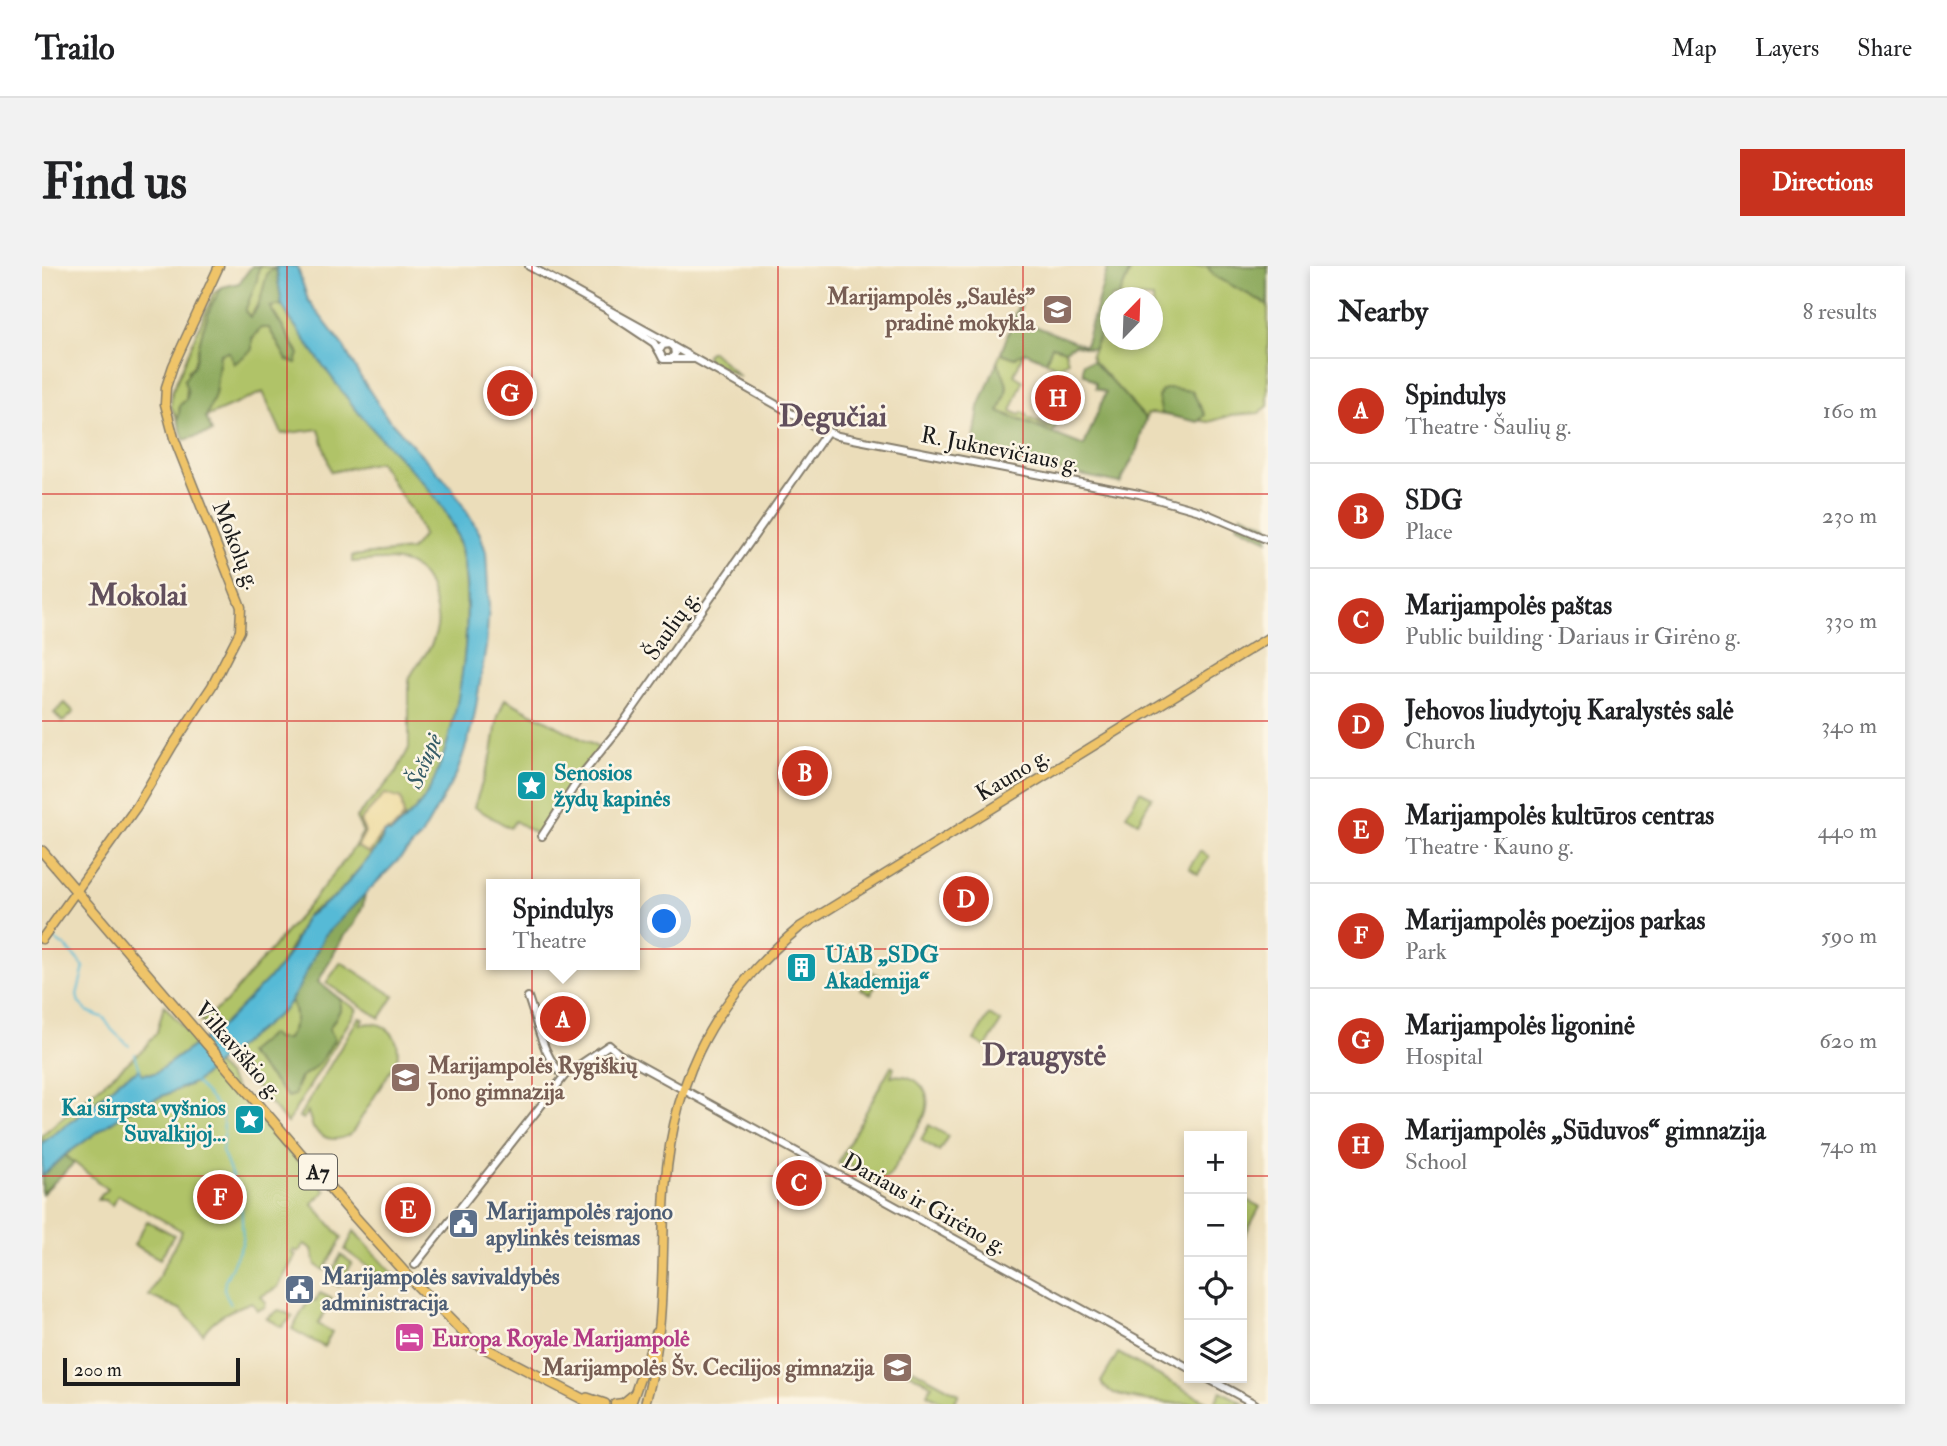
<!DOCTYPE html>
<meta charset="utf-8">
<style>
:root{--surface:#fff;--page:#f2f2f2;--text:#202124;--muted:#757577;--line:#e0e0e0;--accent:#c8321e}
body{margin:0;font-family:"IM FELL Double Pica",serif;background:var(--page);color:var(--text)}
.controls{position:absolute;right:21px;bottom:21px;display:grid;overflow:hidden;border-radius:0px;box-shadow:0 4px 10px #0003}
.controls button{width:63px;height:63px;display:grid;place-items:center;padding:0;border:0;border-bottom:2px solid var(--line);background:var(--surface);color:var(--text);font:35px sans-serif}
.compass{position:absolute;left:1058px;top:21px;width:63px;height:63px;border-radius:50%;background:var(--surface);box-shadow:0 4px 10px #0003;rotate:23deg}
.scale{position:absolute;left:21px;bottom:18px;width:177px;box-sizing:border-box;padding-left:7px;border:4px solid #1c1c1c;border-top:0;font-size:19px;line-height:24px;white-space:nowrap;color:#1c1c1c;-webkit-text-stroke:5px #fcf5e5;paint-order:stroke}
.you{position:absolute;left:623px;top:656px;width:24px;height:24px;margin:-18px;border:5px solid #fff;border-radius:50%;background:#1a73e8;box-shadow:0 0 0 10px #1a73e833}
.badge{display:grid;place-items:center;width:46px;height:46px;border-radius:50%;background:var(--accent);color:#fff;font-size:23px;font-weight:700}
.pin{position:absolute;translate:-50% -50%;border:4px solid #fff;box-shadow:0 2px 7px #0006}
.popup{position:absolute;left:444px;top:613px;width:154px;height:91px;box-sizing:border-box;display:grid;place-content:center;border-radius:0px;background:var(--surface);filter:drop-shadow(0 2px 5px #0005);font-size:23px;white-space:nowrap;color:var(--muted)}
.popup b{font-size:26px;color:var(--text)}
.popup::after{content:'';position:absolute;left:50%;top:100%;margin-left:-14px;border:14px solid transparent;border-top-color:var(--surface)}
.list{margin:0;padding:0;list-style:none}
h2{display:flex;justify-content:space-between;align-items:center;height:91px;margin:0;padding:0 28px;font-size:30px}
h2 small{font-size:23px;font-weight:400;color:var(--muted)}
.list li{display:grid;grid-template-columns:46px 1fr auto;gap:21px;align-items:center;box-sizing:border-box;height:105px;padding:0 28px;border-top:2px solid var(--line)}
.list b{display:block;font-size:26px;white-space:nowrap}
.list p{margin:0;font-size:23px;white-space:nowrap;color:var(--muted)}
.list em{font-size:23px;font-style:normal;color:var(--muted)}
.icon{flex:none;width:38px;height:38px;fill:none;stroke:currentColor;stroke-width:2;stroke-linecap:round;stroke-linejoin:round}
.map{position:relative;flex:none;width:1226px;height:1138px;overflow:hidden;border-radius:0px}
header{display:flex;align-items:center;gap:42px;box-sizing:border-box;height:98px;padding:0 35px;background:var(--surface);border-bottom:2px solid var(--line)}
header strong{font-size:33px}
nav{display:flex;gap:38px;margin-inline-start:auto;font-size:24px}
.intro{display:flex;align-items:center;justify-content:space-between;box-sizing:border-box;height:168px;padding:0 42px}
h1{margin:0;font-size:49px}
.button{padding:18px 32px;border-radius:0px;background:var(--accent);color:#fff;font-size:24px;font-weight:700}
main{display:flex;gap:42px;padding:0 42px}
aside{flex:1;background:var(--surface);border-radius:0px;box-shadow:0 4px 10px #0003}
.map>svg:first-child{display:block}
</style>
<header>
<strong>Trailo</strong>
<nav><a>Map</a><a>Layers</a><a>Share</a></nav>
</header>
<div class="intro"><h1>Find us</h1><a class="button">Directions</a></div>
<main>
<div class="map">
<svg width="1226" height="1138" viewBox="0 0 1226 1138">
<rect width="100%" height="100%" fill="#fcf5e5"/>
<filter id="ink" filterUnits="userSpaceOnUse"><feTurbulence type="fractalNoise" baseFrequency=".0143" numOctaves="2"/><feDisplacementMap in="SourceGraphic" scale="14" xChannelSelector="R" yChannelSelector="G"/><feConvolveMatrix kernelMatrix="1 2 1 2 8 2 1 2 1" color-interpolation-filters="sRGB"/></filter>
<filter id="wash" filterUnits="userSpaceOnUse"><feTurbulence type="fractalNoise" baseFrequency=".00686" numOctaves="4" result="noise"/><feDisplacementMap in="SourceGraphic" scale="28" xChannelSelector="R" yChannelSelector="G"/><feGaussianBlur stdDeviation="1.57" result="paint"/><feColorMatrix in="noise" values="0 0 0 0 0 0 0 0 0 0 0 0 0 0 0 0 0 1.4 0 .05"/><feComposite in="paint" operator="in"/></filter>
<g filter="url(#wash)">
<rect width="100%" height="100%" fill="#ebddba"/>
<g fill="#b0c367" stroke="#667042" stroke-width="2" fill-rule="evenodd">
<polygon points="217,0 234,2 226,6 218,35 207,51 203,45"/>
<polygon points="1090,0 1226,0 1226,140 1217,147 1190,149 1167,156 1110,147 1105,148 1104,153 1051,95 1049,89 1068,48 1069,74 1111,74 1111,32 1077,31"/>
<polygon points="180,21 169,40 161,63 152,99 146,105 144,134 138,139 136,155 129,140 130,126 171,28"/>
<path d="M 240,39 L 248,53 L 400,240 C 409,256 416,271 420,289 C 433,353 418,476 382,533 C 374,545 360,556 349,567 L 342,567 L 338,578 L 295,629 L 266,648 L 238,701 L 182,758 L 169,767 L 159,755 L 184,736 L 262,645 L 309,586 L 321,566 L 314,552 L 354,507 L 367,482 L 367,414 C 372,400 384,391 390,377 C 398,359 396,353 392,335 C 380,287 351,293 310,296 L 310,290 L 369,284 L 381,269 L 373,251 L 337,196 L 289,206 L 277,163 L 240,168 L 221,126 L 164,151 L 173,129 L 178,88 L 187,85 L 192,97 L 219,62 L 227,62 L 245,94 L 257,87 L 228,41 ZM 362,552 L 338,568 L 336,577 L 315,581 L 323,566 Z"/>
<polygon points="1010,80 1023,84 1026,95 1020,99 1019,104 1004,95"/>
<polygon points="667,86 671,86 698,111 665,93 664,89"/>
<path d="M 982,86 L 972,109 L 981,115 L 969,145 L 978,149 L 980,146 L 985,148 L 984,151 L 1008,161 L 1017,141 L 1021,143 L 1011,167 L 957,145 C 968,123 968,118 955,96 L 959,87 L 973,92 Z"/>
<polygon points="463,433 559,483 535,511 498,570 473,555 468,562 432,541 450,487 456,450"/>
<polygon points="23,437 32,446 21,456 12,447"/>
<polygon points="1098,525 1110,531 1096,556 1084,549"/>
<polygon points="1158,585 1167,591 1156,608 1147,602"/>
<polygon points="299,696 352,730 338,752 284,717"/>
<polygon points="828,705 838,710 829,728 819,723"/>
<path d="M 298,733 L 315,743 L 245,857 L 186,788 L 242,744 L 249,734 C 256,750 254,758 245,773 L 234,773 L 254,822 L 262,806 L 274,801 L 287,763 L 298,744 Z"/>
<polygon points="122,739 155,777 113,807 100,808 98,803 78,814 42,846 0,877 0,869 102,783 115,766"/>
<polygon points="947,749 959,756 944,781 932,774"/>
<path d="M 317,751 L 321,753 L 318,759 C 341,752 360,769 355,794 L 310,867 C 296,876 282,875 271,862 L 266,846 L 261,853 L 257,851 Z"/>
<path d="M 174,798 L 185,809 L 209,845 L 284,925 L 270,937 L 300,972 L 282,1004 L 274,999 L 270,983 L 262,978 L 257,986 L 252,984 L 250,987 L 254,989 L 235,1022 L 219,1030 L 224,1037 L 222,1042 L 215,1044 L 210,1036 C 191,1043 172,1050 161,1068 L 140,1044 L 107,1030 L 140,965 L 76,929 L 70,939 L 63,934 L 55,934 L 65,923 L 23,889 L 87,844 L 154,816 Z"/>
<path d="M 849,800 L 852,802 L 849,810 C 874,807 892,824 883,849 L 848,909 C 830,925 813,910 804,892 L 799,899 L 796,897 Z"/>
<polygon points="887,859 906,870 897,885 879,874"/>
<polygon points="1200,931 1218,941 1202,971 1200,970"/>
<polygon points="105,955 132,969 118,993 92,979"/>
<polygon points="312,965 352,1009 346,1015 303,984"/>
<polygon points="299,989 310,997 297,1020 285,1014"/>
<polygon points="278,1027 290,1033 276,1058 290,1066 282,1081 250,1063 268,1032 274,1035"/>
<polygon points="237,1044 251,1050 240,1061 225,1052"/>
<path d="M 1076,1087 L 1169,1138 C 1143,1138 1068,1138 1059,1116 Z"/>
<polygon points="854,1094 917,1128 911,1138 904,1138 885,1128 890,1119 852,1099"/>
<polygon points="1179,1125 1203,1138 1172,1138"/>
</g>
<g fill="#8ca95c" stroke="#54623c" stroke-width="2">
<path d="M 210,0 L 217,0 L 215,14 L 203,45 L 208,51 C 220,39 220,22 226,6 L 234,2 L 240,39 L 228,41 L 257,88 L 254,97 L 245,94 L 227,62 L 219,62 L 210,72 L 210,84 L 192,98 L 187,86 L 178,88 L 173,129 L 164,151 L 170,166 L 142,174 L 136,155 L 138,139 L 144,134 L 146,127 L 142,114 L 152,99 L 161,63 L 169,40 L 180,21 L 197,17 Z"/>
<polygon points="1066,0 1090,0 1077,31 1069,32 1068,48 1051,83 1032,79 1023,84 1010,80 1004,95 982,86 973,92 959,87 979,32 981,32 975,53 1043,80"/>
<polygon points="1165,0 1226,0 1226,39 1172,10"/>
<path d="M 1051,95 L 1104,153 L 1094,186 L 1078,217 L 930,187 L 937,141 L 955,96 C 968,119 967,122 957,146 L 1042,180 L 1064,126 L 1054,122 L 1054,117 L 1041,107 L 1041,97 Z"/>
<polygon points="1128,122 1150,125 1163,149 1156,156 1120,148 1116,131 1120,124"/>
<polygon points="1200,248 1226,259 1226,274 1195,259"/>
<path d="M 323,627 L 321,640 L 312,659 L 301,671 L 276,716 L 298,733 L 298,744 L 287,763 L 293,773 C 287,781 283,791 276,798 C 266,811 255,805 253,829 L 246,831 L 205,787 L 228,768 L 234,773 L 245,773 C 254,757 256,750 249,734 L 282,670 Z"/>
<polygon points="23,889 32,897 0,928 0,910"/>
</g>
<path fill="#eeda9e" stroke="#857b5d" stroke-width="2" d="M 343,528 L 359,533 L 362,551 L 350,564 C 337,565 335,578 327,587 L 315,581 L 323,566 L 318,555 Z"/>
<path fill="#57bad6" stroke="#3a6b79" stroke-width="2" d="M 234,0 L 255,0 L 266,34 L 302,81 L 316,107 L 344,150 L 410,222 L 438,268 L 444,286 L 447,340 L 444,381 L 432,452 L 425,477 L 415,507 L 378,572 L 282,670 L 256,723 L 242,744 L 174,798 L 154,816 L 87,844 L 23,889 L 0,910 L 0,877 L 42,846 L 78,814 L 98,803 L 100,808 L 113,807 L 182,758 L 238,701 L 250,682 L 263,652 L 295,629 L 338,579 L 342,567 L 349,567 C 360,556 375,545 382,533 C 418,475 442,318 410,258 C 392,223 361,197 335,168 C 303,133 276,92 248,53 L 240,39 Z"/>
<g fill="none" stroke-linecap="round" stroke-linejoin="round">
<g stroke="#57bad6" stroke-width="2">
<polyline points="0,647 1,658"/>
<polyline points="9,670 27,684 42,701 35,729 37,737 45,745 62,752 70,764 87,780"/>
<polyline points="93,788 98,804"/>
<polyline points="154,817 180,845 182,867 180,885 199,932 201,976 183,1015 182,1023 188,1038"/>
</g>
</g>
</g>
<g filter="url(#ink)">
<g fill="none" stroke-linecap="round" stroke-linejoin="round">
<defs>
<g id="minor">
<polyline points="487,0 628,78"/>
<polyline points="570,49 612,77 617,85"/>
<polyline points="630,80 772,160 796,170 1097,228 1158,245 1226,274"/>
<polyline points="630,92 633,88 632,82 628,78 621,79 617,85 621,93 651,93"/>
<polyline points="500,570 541,507 576,464 785,166"/>
<path d="M 486,731 C 495,756 501,792 522,810"/>
<polyline points="373,999 524,808 567,779 577,788 1147,1102"/>
<polyline points="1165,1112 1213,1138"/>
</g>
<g id="major">
<polyline points="0,673 95,540 131,479 170,420 198,365 199,341 132,172 123,138 124,121 131,100 177,0"/>
<polyline points="573,1138 581,1137 592,1128"/>
<polyline points="589,1138 614,1067"/>
<path d="M 603,1138 C 622,1075 620,1008 622,943 C 626,823 665,738 758,661 L 1226,372"/>
</g>
<g id="highway">
<polyline points="0,585 312,950 365,1009 431,1076 550,1138"/>
<polyline points="545,1132 563,1138"/>
</g>
</defs>
<use href="#minor" stroke="#847c6b" stroke-width="10"/>
<use href="#major" stroke="#847c6b" stroke-width="11"/>
<use href="#highway" stroke="#847c6b" stroke-width="12"/>
<use href="#minor" stroke="#fff" stroke-width="6"/>
<use href="#major" stroke="#efc469" stroke-width="8"/>
<use href="#highway" stroke="#efc469" stroke-width="9"/>
</g>
</g>
<path fill="none" stroke="#d62828" stroke-width="2" stroke-opacity="0.55" d="M 245,0 L 245,1138M 490,0 L 490,1138M 736,0 L 736,1138M 981,0 L 981,1138M 0,228 L 1226,228M 0,455 L 1226,455M 0,683 L 1226,683M 0,910 L 1147,910M 1200,910 L 1226,910"/>
<defs>
<symbol id="school-square" viewBox="-11 -11 22 22"><rect x="-9" y="-9" width="18" height="18" rx="4" fill="#8d6e63" stroke="#fcf5e5"/><path d="M0-5L7-2L0 1L-7-2ZM-4 1L0 2.5L4 1V4Q0 6-4 4Z" fill="#fff"/></symbol>
<symbol id="sight-square" viewBox="-11 -11 22 22"><rect x="-9" y="-9" width="18" height="18" rx="4" fill="#0f9aa8" stroke="#fcf5e5"/><path d="M0-6L1.8-2.2L6-1.7L2.9 1.2L3.7 5.4L0 3.3L-3.7 5.4L-2.9 1.2L-6-1.7L-1.8-2.2Z" fill="#fff"/></symbol>
<symbol id="building-square" viewBox="-11 -11 22 22"><rect x="-9" y="-9" width="18" height="18" rx="4" fill="#0f9aa8" stroke="#fcf5e5"/><path d="M-4-6H4V6H1V3H-1V6H-4ZM-2.5-4.3h1.7v1.8h-1.7ZM.8-4.3h1.7v1.8H.8ZM-2.5-1h1.7V.8h-1.7ZM.8-1h1.7V.8H.8Z" fill="#fff"/></symbol>
<symbol id="civic-square" viewBox="-11 -11 22 22"><rect x="-9" y="-9" width="18" height="18" rx="4" fill="#5c6f8a" stroke="#fcf5e5"/><path d="M-.6-6.5H3V-4.5H.6V-3L4-1V1h2V6H-6V1h2V-1L-.6-3ZM-1.2 2.5V6h2.4V2.5Z" fill="#fff"/></symbol>
<symbol id="hotel-square" viewBox="-11 -11 22 22"><rect x="-9" y="-9" width="18" height="18" rx="4" fill="#d1479c" stroke="#fcf5e5"/><path d="M-6-4.5h1.5V1H6V5H4.5V3h-9V5H-6ZM-4 0a1.8 1.8 0 1 1 3.6 0ZM.5 0V-2.5h3Q6-2.5 6 0Z" fill="#fff"/></symbol>
</defs>
<g fill-rule="evenodd">
<use href="#school-square" x="998" y="26" width="35" height="35"/>
<use href="#sight-square" x="472" y="502" width="35" height="35"/>
<use href="#building-square" x="742" y="684" width="35" height="35"/>
<use href="#school-square" x="346" y="794" width="35" height="35"/>
<use href="#sight-square" x="190" y="836" width="35" height="35"/>
<use href="#civic-square" x="404" y="940" width="35" height="35"/>
<use href="#civic-square" x="240" y="1006" width="35" height="35"/>
<use href="#hotel-square" x="350" y="1054" width="35" height="35"/>
<use href="#school-square" x="838" y="1084" width="35" height="35"/>
</g>
<g text-anchor="middle" stroke-width="5" stroke-linejoin="round" paint-order="stroke">
<rect fill="#fcf5e5" stroke="#5f5d58" stroke-width="2" x="257" y="888.5" width="38" height="35" rx="5"/>
<g font-size="21" font-weight="bold" fill="#1c1c1c">
<text x="276" y="913">A7</text>
</g>
<g font-size="23" font-weight="bold" fill="#785e54" stroke="#fcf5e5" text-anchor="end">
<text x="993" y="38">Marijampolės ,,Saulės"<tspan x="993" dy="26">pradinė mokykla</tspan></text>
<text x="386" y="807" text-anchor="start">Marijampolės Rygiškių<tspan x="386" dy="26">Jono gimnazija</tspan></text>
<text x="832" y="1109">Marijampolės Šv. Cecilijos gimnazija</text>
</g>
<g font-size="23" fill="#1c1c1c" stroke="#fcf5e5">
<text transform="translate(958 183) rotate(11)" y="8">R. Juknevičiaus g.</text>
<text transform="translate(195 279) rotate(68)" y="8">Mokolų g.</text>
<text transform="translate(629 359) rotate(-55)" y="8">Šaulių g.</text>
<text transform="translate(970 508) rotate(-31)" y="8">Kauno g.</text>
<text transform="translate(197 784) rotate(49)" y="8">Vilkaviškio g.</text>
<text transform="translate(883 937) rotate(29)" y="8">Dariaus ir Girėno g.</text>
</g>
<g font-size="23" font-weight="bold" fill="#0d838f" stroke="#fcf5e5" text-anchor="start">
<text x="512" y="514">Senosios<tspan x="512" dy="26">žydų kapinės</tspan></text>
<text x="783" y="696">UAB „SDG<tspan x="783" dy="26">Akademija“</tspan></text>
<text x="184" y="849" text-anchor="end">Kai sirpsta vyšnios<tspan x="184" dy="26">Suvalkijoj...</tspan></text>
</g>
<g font-size="23" font-weight="bold" fill="#4e5e75" stroke="#fcf5e5" text-anchor="start">
<text x="444" y="953">Marijampolės rajono<tspan x="444" dy="26">apylinkės teismas</tspan></text>
<text x="280" y="1018">Marijampolės savivaldybės<tspan x="280" dy="26">administracija</tspan></text>
</g>
<g font-size="23" font-weight="bold" fill="#b23c85" stroke="#fcf5e5" text-anchor="start">
<text x="390" y="1080">Europa Royale Marijampolė</text>
</g>
<g font-size="24" font-style="italic" fill="#345b66" stroke="#fcf5e5">
<text transform="translate(382 495) rotate(-67)" y="8">Šešupė</text>
</g>
<g font-size="30" font-weight="bold" fill="#614f5c" stroke="#fcf5e5">
<text x="791" y="160">Degučiai</text>
<text x="96" y="339">Mokolai</text>
<text x="1002" y="799">Draugystė</text>
</g>
</g>
</svg>
<div class="controls">
<button>+</button>
<button>−</button>
<button><svg class="icon" aria-label="locate" viewBox="0 0 24 24"><circle cx="12" cy="12" r="6"/><path d="M12 2v4M12 18v4M2 12h4M18 12h4"/></svg></button>
<button><svg class="icon" aria-label="layers" viewBox="0 0 24 24"><path d="M12 4l9 5-9 5-9-5zM3 14l9 5 9-5"/></svg></button>
</div>
<svg class="compass" viewBox="-18 -18 36 36"><path d="M0-13l5 13h-10z" fill="#e53935"/><path d="M0 13l5-13h-10z" fill="#757577"/></svg>
<div class="scale">200 m</div>
<div class="you"></div>
<div class="pin badge" style="left:521px;top:753px">A</div>
<div class="popup"><b>Spindulys</b>Theatre</div>
<div class="pin badge" style="left:763px;top:507px">B</div>
<div class="pin badge" style="left:757px;top:917px">C</div>
<div class="pin badge" style="left:924px;top:633px">D</div>
<div class="pin badge" style="left:366px;top:944px">E</div>
<div class="pin badge" style="left:178px;top:931px">F</div>
<div class="pin badge" style="left:468px;top:127px">G</div>
<div class="pin badge" style="left:1016px;top:132px">H</div>
</div>
<aside>
<h2>Nearby<small>8 results</small></h2>
<ul class="list">
<li><span class="badge">A</span><div><b>Spindulys</b><p>Theatre · Šaulių g.</p></div><em>160 m</em></li>
<li><span class="badge">B</span><div><b>SDG</b><p>Place</p></div><em>230 m</em></li>
<li><span class="badge">C</span><div><b>Marijampolės paštas</b><p>Public building · Dariaus ir Girėno g.</p></div><em>330 m</em></li>
<li><span class="badge">D</span><div><b>Jehovos liudytojų Karalystės salė</b><p>Church</p></div><em>340 m</em></li>
<li><span class="badge">E</span><div><b>Marijampolės kultūros centras</b><p>Theatre · Kauno g.</p></div><em>440 m</em></li>
<li><span class="badge">F</span><div><b>Marijampolės poezijos parkas</b><p>Park</p></div><em>590 m</em></li>
<li><span class="badge">G</span><div><b>Marijampolės ligoninė</b><p>Hospital</p></div><em>620 m</em></li>
<li><span class="badge">H</span><div><b>Marijampolės „Sūduvos“ gimnazija</b><p>School</p></div><em>740 m</em></li>
</ul>
</aside>
</main>
